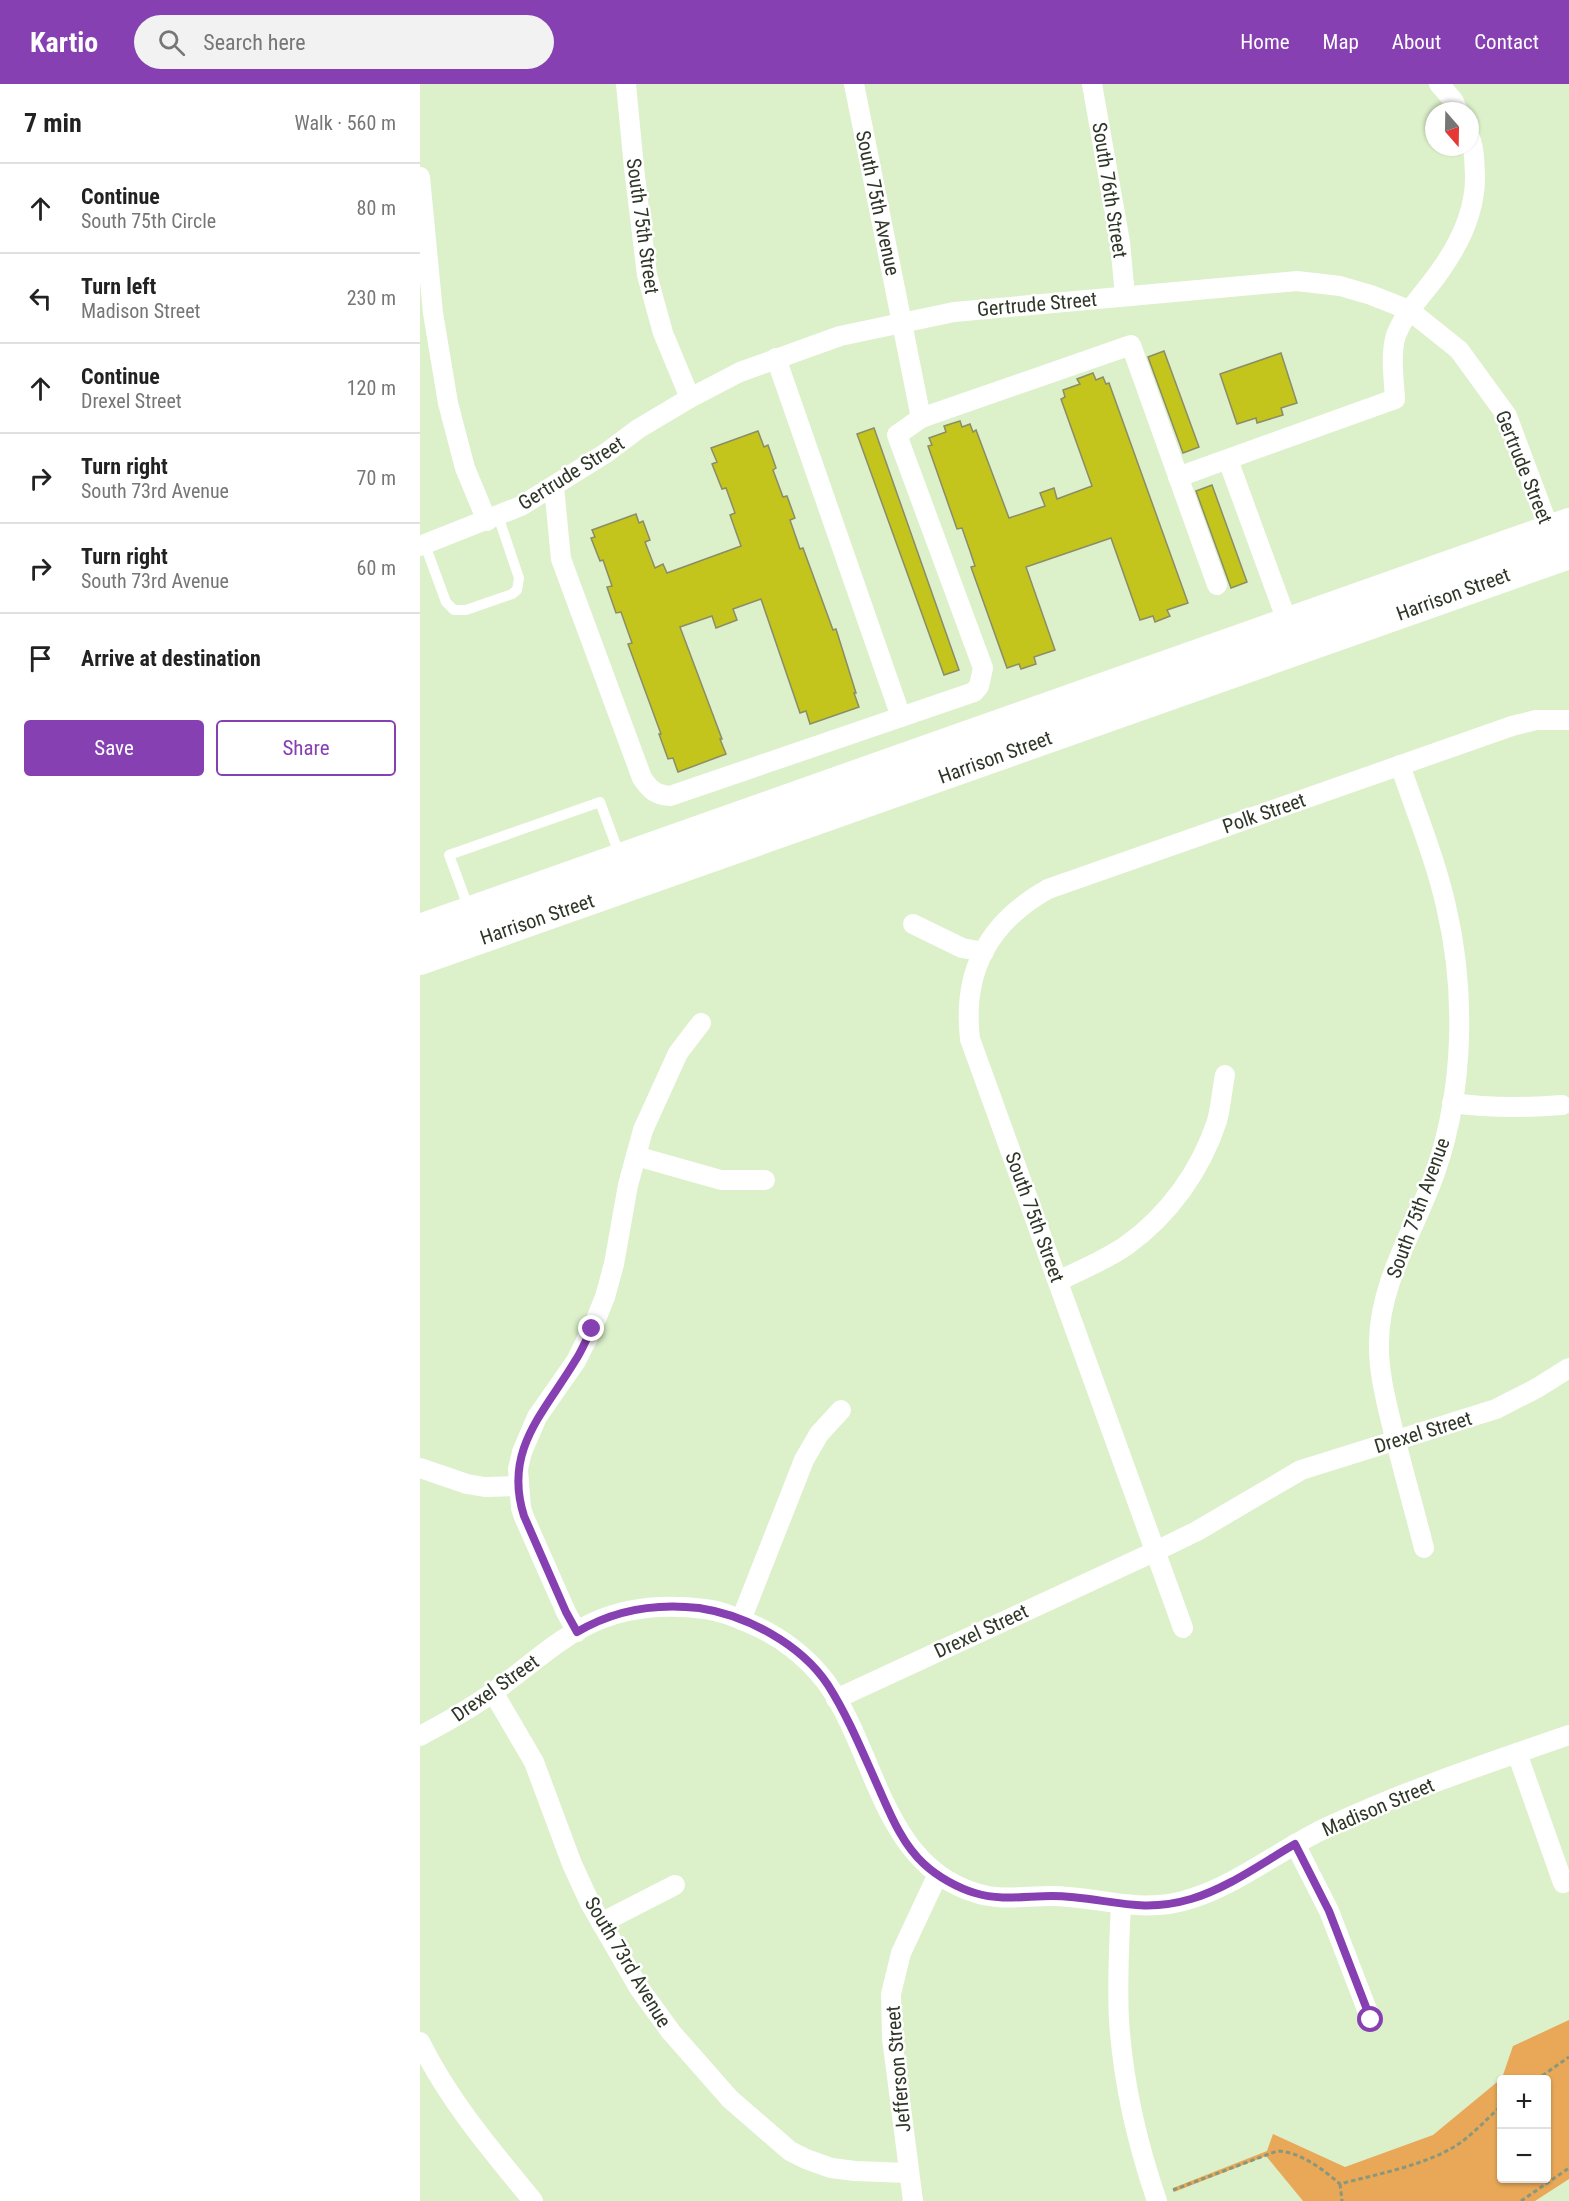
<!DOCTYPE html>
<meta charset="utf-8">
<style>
:root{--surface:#fff;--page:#f2f2f2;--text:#222;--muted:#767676;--line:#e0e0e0;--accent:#8740b2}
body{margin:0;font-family:"Roboto Condensed",sans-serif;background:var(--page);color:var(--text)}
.controls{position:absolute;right:18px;bottom:18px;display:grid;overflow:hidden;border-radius:6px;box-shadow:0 2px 4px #0004}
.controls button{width:54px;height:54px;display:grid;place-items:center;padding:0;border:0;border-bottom:2px solid var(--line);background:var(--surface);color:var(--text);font:30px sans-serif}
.compass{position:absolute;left:1005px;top:18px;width:54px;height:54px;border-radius:50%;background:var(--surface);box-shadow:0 2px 4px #0004;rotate:160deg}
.stop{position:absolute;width:18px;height:18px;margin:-14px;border:4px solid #8740b2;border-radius:50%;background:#fff}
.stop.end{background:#8740b2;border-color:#fff;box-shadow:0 2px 6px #0008}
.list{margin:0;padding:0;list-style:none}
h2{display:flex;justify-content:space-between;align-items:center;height:78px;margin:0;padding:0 24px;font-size:26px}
h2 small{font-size:20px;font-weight:400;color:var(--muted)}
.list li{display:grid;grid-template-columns:39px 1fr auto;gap:18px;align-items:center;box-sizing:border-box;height:90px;padding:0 24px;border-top:2px solid var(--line)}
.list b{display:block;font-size:22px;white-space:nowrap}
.list p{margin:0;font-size:20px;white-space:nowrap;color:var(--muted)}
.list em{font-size:20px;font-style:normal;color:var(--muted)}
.actions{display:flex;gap:12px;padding:18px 24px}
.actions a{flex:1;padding:14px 0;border:2px solid var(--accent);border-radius:6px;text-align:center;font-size:21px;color:var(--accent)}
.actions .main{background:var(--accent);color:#fff}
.icon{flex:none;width:33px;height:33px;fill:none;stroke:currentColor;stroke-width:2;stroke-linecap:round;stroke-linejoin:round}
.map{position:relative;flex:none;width:1149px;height:2117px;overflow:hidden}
header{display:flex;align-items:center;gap:36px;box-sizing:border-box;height:84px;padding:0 30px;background:var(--accent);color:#fff}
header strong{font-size:28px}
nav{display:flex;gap:33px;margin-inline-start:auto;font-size:21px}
.search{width:420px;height:54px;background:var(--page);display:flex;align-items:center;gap:15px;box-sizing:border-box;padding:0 21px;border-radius:33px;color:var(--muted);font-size:22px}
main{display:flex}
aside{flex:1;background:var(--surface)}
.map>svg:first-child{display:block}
</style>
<header>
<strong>Kartio</strong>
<div class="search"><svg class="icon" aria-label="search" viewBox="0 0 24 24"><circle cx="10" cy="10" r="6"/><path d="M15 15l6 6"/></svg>Search here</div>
<nav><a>Home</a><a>Map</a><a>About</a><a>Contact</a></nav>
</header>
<main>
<aside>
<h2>7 min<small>Walk · 560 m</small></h2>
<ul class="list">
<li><svg class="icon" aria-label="ahead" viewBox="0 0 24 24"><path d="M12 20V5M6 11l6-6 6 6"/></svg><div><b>Continue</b><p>South 75th Circle</p></div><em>80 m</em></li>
<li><svg class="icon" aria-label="left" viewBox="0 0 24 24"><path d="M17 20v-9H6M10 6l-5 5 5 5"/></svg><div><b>Turn left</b><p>Madison Street</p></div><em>230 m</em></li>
<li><svg class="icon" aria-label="ahead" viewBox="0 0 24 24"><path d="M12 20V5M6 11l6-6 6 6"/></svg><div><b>Continue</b><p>Drexel Street</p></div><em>120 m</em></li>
<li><svg class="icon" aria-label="right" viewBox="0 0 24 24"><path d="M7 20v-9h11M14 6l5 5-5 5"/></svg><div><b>Turn right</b><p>South 73rd Avenue</p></div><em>70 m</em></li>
<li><svg class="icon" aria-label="right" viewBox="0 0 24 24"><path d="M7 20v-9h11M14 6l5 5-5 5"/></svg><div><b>Turn right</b><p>South 73rd Avenue</p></div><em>60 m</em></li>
<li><svg class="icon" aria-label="arrive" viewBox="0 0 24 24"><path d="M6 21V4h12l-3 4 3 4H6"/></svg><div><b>Arrive at destination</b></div></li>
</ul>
<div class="actions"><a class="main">Save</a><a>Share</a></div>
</aside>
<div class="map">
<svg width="1149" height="2117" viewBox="0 0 1149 2117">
<rect width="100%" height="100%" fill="#dcf0ca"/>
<path fill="#e8a858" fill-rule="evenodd" d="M 1149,1936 L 1149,2095 L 1115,2117 L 883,2117 L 846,2072 L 754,2108 L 753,2104 L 847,2067 L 853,2050 L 925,2083 L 1013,2051 L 1082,1994 L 1093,1962 ZM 1082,1996 L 1126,1996 L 1126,2094 L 1082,2094 Z"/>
<g fill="#c3c41c" stroke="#8b8d67" stroke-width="1.5">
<polygon points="744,267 779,363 763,369 728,273"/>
<polygon points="861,269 877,319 861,324 863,331 837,339 836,334 817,340 800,290"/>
<polygon points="673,289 676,296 683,293 686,300 689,299 768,519 747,526 750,532 735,538 733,532 720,536 691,454 606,483 635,566 614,573 616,580 601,585 599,580 587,584 551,483 555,482 550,467 542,444 537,445 508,362 512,361 509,354 526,348 524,342 540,337 542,343 550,340 553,348 556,346 589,434 625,422 620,409 634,404 637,415 672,402 641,315 645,313 643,306 660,300 657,295"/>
<polygon points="454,344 539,586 524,591 437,350"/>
<polygon points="338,347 344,363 348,361 356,384 353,386 363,413 367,412 375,434 370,436 380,465 383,464 413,546 416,545 436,609 434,609 439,623 390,640 386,627 380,629 341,515 313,525 317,536 296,544 292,532 260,543 302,655 300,655 306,670 258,688 253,674 248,675 239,650 241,650 208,560 212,559 201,528 196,529 187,503 192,502 183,476 180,477 171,454 175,453 172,446 216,430 219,439 223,437 230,456 225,458 235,484 243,480 247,489 321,462 310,431 315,429 306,404 302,405 292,380 297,378 291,364"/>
<polygon points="792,401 827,498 811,504 776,407"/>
</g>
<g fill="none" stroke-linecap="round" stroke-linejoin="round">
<g stroke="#89977c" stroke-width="3" stroke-dasharray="4.5 3" stroke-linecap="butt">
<polyline points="1116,1996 1149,1973"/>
<polyline points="920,2100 922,2117"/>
<path d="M 753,2106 L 857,2067 C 879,2067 904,2086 920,2100 C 957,2090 1008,2081 1040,2059 C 1055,2048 1068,2034 1082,2021"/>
<polyline points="1101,2117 1149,2084"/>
</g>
<g stroke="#fff" stroke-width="10">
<polyline points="5,461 26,518 34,526 46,526 92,510 97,506 99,494 78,432"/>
<polyline points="49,825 29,771 180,718 200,772"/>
</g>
<g stroke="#fff" stroke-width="20">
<polyline points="206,0 214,84 227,191 243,249 270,314"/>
<polyline points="672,0 700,158 705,212"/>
<polyline points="1019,0 1033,16 1038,27"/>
<polyline points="0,93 13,229 28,319 45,384 67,437"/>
<polyline points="356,274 481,633"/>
<polyline points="501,334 711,261 797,501"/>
<polyline points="808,376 868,540"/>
<path d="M 758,393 L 975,315 C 974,296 970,270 976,251 C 986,226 1005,209 1020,187 C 1040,159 1056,126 1055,90 C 1054,78 1055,65 1050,54"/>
<path d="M 134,403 L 141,475 L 222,694 C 230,706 236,711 250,712 L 554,608 L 559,602 L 563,584 L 477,351 L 501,334 L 434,0"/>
<polyline points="0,462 101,422 186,369 218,345 270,314 320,288 420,252 534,228 877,197 920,202 951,211 989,226 1039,266 1087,332 1133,455"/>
<path d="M 980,681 C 996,728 1015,774 1026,822 C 1046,907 1044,1004 1016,1086 C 997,1142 960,1196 959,1257 C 958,1287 966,1317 973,1346 C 983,1386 994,1425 1004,1464"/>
<polyline points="493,840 542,864 564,868"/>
<path d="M 1032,1019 C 1069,1024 1105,1024 1142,1021"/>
<polyline points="216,1072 301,1096 345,1096"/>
<path d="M 638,1197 C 661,1186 686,1176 707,1161 C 749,1131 781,1086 797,1037 C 801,1022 802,1006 805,991"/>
<polyline points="0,1384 47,1400 65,1403 99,1402"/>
<polyline points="321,1536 384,1376 399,1350 421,1326"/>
<path d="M 763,1544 L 550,955 C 542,887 569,838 628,805 L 1092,642 L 1116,636 L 1149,636"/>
<polyline points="157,1548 146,1528 104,1433 101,1424 98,1385 102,1368 117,1333 156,1277 172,1245 185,1213 194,1180 208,1101 223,1046 258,969 281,939"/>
<polyline points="73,1608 114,1678 152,1780 170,1819 219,1904 251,1948 310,2015 370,2067 386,2075 411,2084 435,2087 489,2089"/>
<polyline points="416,1615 736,1467 777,1447 881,1386 1076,1325 1117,1304 1149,1284"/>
<path d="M 0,1652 C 26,1638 52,1624 76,1606 C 107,1584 137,1555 172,1539 C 208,1522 246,1520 285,1525 C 302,1527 316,1533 331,1540 C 360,1552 387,1573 406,1598 C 456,1667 462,1781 556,1809 C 581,1817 605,1812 630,1812 C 681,1812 721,1832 773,1814 C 822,1798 865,1762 912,1741 C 989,1705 1069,1679 1149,1651"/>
<polyline points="1097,1669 1143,1799"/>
<polyline points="875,1760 909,1827 951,1936"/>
<path d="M 701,1821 C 699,1859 697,1898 699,1936 C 703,1998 717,2059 737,2117"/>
<polyline points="181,1839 255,1801"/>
<path d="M 0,1958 C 29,2017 72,2067 113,2117"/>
<polyline points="493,2117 472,1954 471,1910 481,1869 518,1790"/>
</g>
<g stroke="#fff" stroke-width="32">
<polyline points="0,846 1149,440"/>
<polyline points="0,875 1149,469"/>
</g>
</g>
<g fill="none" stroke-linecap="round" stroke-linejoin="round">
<path stroke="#8740b2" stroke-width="8" d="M 172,1245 C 166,1255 162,1267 155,1277 C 124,1329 83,1366 104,1432 L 146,1528 L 157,1548 C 194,1526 236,1519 279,1524 C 326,1531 381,1560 408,1601 C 429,1634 444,1672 460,1707 C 471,1732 483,1761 504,1780 C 518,1793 538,1804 555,1809 C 581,1817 606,1812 632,1812 C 683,1812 717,1831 771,1815 C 808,1804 842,1779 875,1760 L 909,1827 L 951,1936"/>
</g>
<g text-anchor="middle" stroke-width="5" stroke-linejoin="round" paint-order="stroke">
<g font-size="20" fill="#2f3728" stroke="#fff">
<text transform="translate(690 106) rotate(81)" y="7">South 76th Street</text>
<text transform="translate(458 119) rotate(78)" y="7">South 75th Avenue</text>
<text transform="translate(223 142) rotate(82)" y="7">South 75th Street</text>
<text transform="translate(617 220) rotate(-5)" y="7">Gertrude Street</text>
<text transform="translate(1104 383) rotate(68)" y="7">Gertrude Street</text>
<text transform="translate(151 389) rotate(-32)" y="7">Gertrude Street</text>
<text transform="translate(1033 510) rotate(-20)" y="7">Harrison Street</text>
<text transform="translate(575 673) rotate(-20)" y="7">Harrison Street</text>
<text transform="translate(844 729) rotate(-19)" y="7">Polk Street</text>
<text transform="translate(117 835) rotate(-19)" y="7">Harrison Street</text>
<text transform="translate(998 1124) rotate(-70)" y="7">South 75th Avenue</text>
<text transform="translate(615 1133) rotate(70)" y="7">South 75th Street</text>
<text transform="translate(1003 1348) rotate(-17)" y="7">Drexel Street</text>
<text transform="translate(561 1547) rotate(-25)" y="7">Drexel Street</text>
<text transform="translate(75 1604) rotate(-35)" y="7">Drexel Street</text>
<text transform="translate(958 1723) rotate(-23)" y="7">Madison Street</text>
<text transform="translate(208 1878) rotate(59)" y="7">South 73rd Avenue</text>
<text transform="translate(478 1985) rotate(-95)" y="7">Jefferson Street</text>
</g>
</g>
</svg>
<div class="controls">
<button>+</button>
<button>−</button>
</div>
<svg class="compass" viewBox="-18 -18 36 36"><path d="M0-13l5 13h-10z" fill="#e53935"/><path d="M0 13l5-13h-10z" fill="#767676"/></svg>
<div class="stop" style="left:951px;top:1936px"></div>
<div class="stop end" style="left:172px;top:1245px"></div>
</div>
</main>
